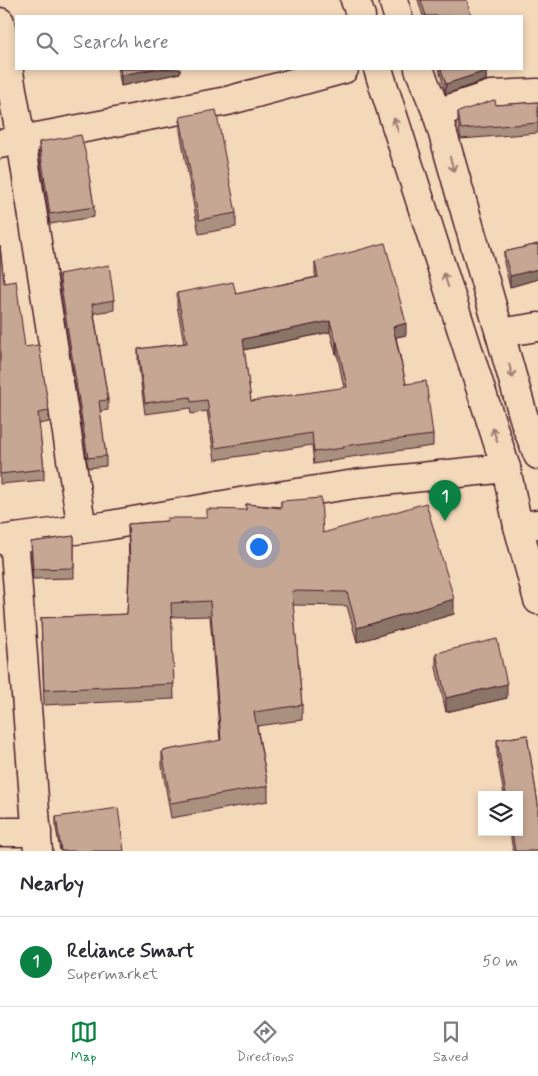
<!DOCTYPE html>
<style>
:root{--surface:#fff;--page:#f7f7f7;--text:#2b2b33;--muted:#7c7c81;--line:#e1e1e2;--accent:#0b8043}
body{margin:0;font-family:Mynerve,sans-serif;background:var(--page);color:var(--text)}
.controls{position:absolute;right:15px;bottom:15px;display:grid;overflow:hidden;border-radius:0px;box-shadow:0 2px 8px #0003}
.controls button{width:45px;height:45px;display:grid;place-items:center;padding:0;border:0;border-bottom:1px solid var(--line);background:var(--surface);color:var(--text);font:25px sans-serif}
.you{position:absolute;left:258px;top:546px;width:18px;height:18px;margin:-12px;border:4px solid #fff;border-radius:50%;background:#1a73e8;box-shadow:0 0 0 8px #1a73e833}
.badge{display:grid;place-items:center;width:32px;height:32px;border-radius:50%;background:var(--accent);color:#fff;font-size:16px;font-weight:700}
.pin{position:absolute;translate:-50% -41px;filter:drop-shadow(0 1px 2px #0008)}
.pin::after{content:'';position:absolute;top:26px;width:18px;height:15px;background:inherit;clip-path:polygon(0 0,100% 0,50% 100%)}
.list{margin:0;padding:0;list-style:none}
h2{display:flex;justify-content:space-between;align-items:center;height:65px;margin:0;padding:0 20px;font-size:21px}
h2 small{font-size:16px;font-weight:400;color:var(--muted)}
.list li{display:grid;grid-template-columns:32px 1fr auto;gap:15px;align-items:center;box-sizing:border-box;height:90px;padding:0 20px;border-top:1px solid var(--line)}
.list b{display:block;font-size:19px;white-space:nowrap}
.list p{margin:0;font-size:16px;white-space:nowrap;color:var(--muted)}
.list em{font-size:16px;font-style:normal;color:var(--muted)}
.icon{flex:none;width:28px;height:28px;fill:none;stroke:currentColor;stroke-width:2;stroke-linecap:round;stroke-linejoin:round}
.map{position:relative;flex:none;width:538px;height:851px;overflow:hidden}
.search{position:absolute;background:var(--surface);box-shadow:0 2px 8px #0003;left:15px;right:15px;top:15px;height:55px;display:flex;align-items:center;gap:12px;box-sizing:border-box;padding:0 18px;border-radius:0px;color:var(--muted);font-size:19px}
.sheet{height:155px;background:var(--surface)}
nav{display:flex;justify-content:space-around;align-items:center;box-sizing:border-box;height:70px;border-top:1px solid var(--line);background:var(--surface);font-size:14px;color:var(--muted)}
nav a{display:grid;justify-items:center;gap:2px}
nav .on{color:var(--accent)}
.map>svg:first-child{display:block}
</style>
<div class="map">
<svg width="538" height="851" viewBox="0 0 538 851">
<rect width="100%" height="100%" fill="#f3d8ba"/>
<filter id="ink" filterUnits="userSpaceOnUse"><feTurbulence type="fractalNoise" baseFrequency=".02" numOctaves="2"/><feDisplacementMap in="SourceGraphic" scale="10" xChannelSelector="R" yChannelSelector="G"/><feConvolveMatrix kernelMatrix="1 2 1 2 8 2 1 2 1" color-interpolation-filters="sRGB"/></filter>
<g filter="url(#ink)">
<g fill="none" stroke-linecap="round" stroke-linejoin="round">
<defs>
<g id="minor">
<polyline points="0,22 21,140 82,529"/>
<polyline points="437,113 491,95 538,93"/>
<polyline points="0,144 227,101 344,69"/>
<polyline points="500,333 538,327"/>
<polyline points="14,538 38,851"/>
<polyline points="0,540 105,526 246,501 355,484 506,468"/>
<polyline points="0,832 37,832"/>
</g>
<polyline id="tertiary" points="518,526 538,524"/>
<g id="trunk">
<polyline points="355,0 361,16"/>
<polyline points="393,0 398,16"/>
<polyline points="378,69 506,468 518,526 538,600"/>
<polyline points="419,69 437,113 526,425 538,455"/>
</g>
</defs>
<use href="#minor" stroke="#4a1f2b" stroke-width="31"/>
<use href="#tertiary" stroke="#4a1f2b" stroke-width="31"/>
<use href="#trunk" stroke="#4a1f2b" stroke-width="31"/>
<use href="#minor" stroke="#f3d8ba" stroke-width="28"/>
<use href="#tertiary" stroke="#f3d8ba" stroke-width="28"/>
<use href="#trunk" stroke="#f3d8ba" stroke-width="28"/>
</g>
<g fill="#aa907f" stroke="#4a1f2b" fill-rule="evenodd">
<polygon points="418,0 467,0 471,16 423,16"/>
<polygon points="118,69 180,69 180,73 121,86"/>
<polygon points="439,69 486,69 486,80 446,94"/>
<polygon points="538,102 538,133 461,139 458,123 458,112 496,105"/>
<polygon points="180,117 236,213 236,227 199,234 180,131"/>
<polygon points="39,142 89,176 94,207 94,217 50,224 39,153"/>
<polygon points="538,244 538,279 510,287 504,263 504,252"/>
<polygon points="0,246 4,283 25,347 49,411 49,422 39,424 44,469 44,480 0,484"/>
<path d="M 315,262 L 406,335 L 396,337 L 406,384 L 433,435 L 433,446 L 344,458 L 344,459 L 314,464 L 312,445 L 215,460 L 207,411 L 191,414 L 190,408 L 145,414 L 138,361 L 138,349 L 184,343 L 177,305 L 177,293 L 236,294 L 316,277 L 315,274 ZM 330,332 L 336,354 L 337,353 L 344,388 L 251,401 L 244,350 Z"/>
<polygon points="59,274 114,300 114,310 94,313 108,400 108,410 100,411 106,456 106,466 88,468 59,284"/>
<polygon points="281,501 323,533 454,614 357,642 347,606 293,605 302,705 302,720 257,726 268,786 268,801 171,818 162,766 162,751 220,741 210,616 171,617 174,699 44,705 41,618 127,614 129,567 128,524 207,518 246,510 246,504 281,507"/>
<polygon points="74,536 74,578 33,579 31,542"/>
<polygon points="436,653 507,698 446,712 436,667"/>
<polygon points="527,735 538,804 538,851 513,851 510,832 519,832 519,795 504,795 497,754 497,740"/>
<polygon points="56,817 124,851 60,851 56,828"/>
</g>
<g fill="#8b7568" stroke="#4a1f2b">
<polygon points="154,69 180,69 180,73 121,86 121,75"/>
<polygon points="486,71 486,80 446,94 446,84"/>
<polygon points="538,269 538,279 510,287 510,276"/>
<polygon points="330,321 330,332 243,350 243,339"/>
<polygon points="406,323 406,335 393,338 393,327"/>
<polygon points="336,342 337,342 337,353 336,354"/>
<polygon points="454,599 454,614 357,642 357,628"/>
<polygon points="507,684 507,698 446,712 446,698"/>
</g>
<g fill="#c6a794" stroke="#4a1f2b" fill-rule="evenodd">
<polygon points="421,0 467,0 471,16 426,16"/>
<polygon points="120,69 154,69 121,75"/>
<polygon points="441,69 486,69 486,71 446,84"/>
<polygon points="494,100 495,100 496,105 538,102 538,123 461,129 458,112"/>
<polygon points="216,110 236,213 199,220 180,117"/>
<polygon points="81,135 89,168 88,169 94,207 50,214 39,142"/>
<path d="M 385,243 L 406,323 L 393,327 L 406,384 L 426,381 L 433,435 L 343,446 L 344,448 L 314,452 L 312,433 L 215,448 L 207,400 L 191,402 L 190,397 L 145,403 L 138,349 L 187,343 L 177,293 L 233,282 L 236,294 L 318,277 L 315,262 ZM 330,321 L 336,342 L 337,342 L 347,387 L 251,401 L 243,339 Z"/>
<polygon points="538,244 538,269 510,276 504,252"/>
<polygon points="0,246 4,283 16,281 25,347 39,345 49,411 38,413 44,469 0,474"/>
<polygon points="109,265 114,300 92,304 108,400 99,401 106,456 88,458 59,274"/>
<polygon points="321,498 323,533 426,503 454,599 357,628 347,592 292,591 302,705 254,712 268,786 171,803 162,751 221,740 210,601 171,603 174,684 44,690 41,618 127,614 130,559 128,524 167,521 167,518 207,518 207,509 246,510 246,504 281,508 281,501"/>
<polygon points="74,536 74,568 33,569 31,542"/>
<polygon points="497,639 507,684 446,698 436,653"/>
<polygon points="527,735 538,804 538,851 515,851 512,832 519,832 519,795 506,795 497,740"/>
<polygon points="118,808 124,851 61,851 56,817"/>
</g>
<defs><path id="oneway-shaft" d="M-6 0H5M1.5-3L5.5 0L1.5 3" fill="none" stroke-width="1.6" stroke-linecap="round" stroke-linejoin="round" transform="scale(1.25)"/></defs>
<g stroke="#9e7c72">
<use href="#oneway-shaft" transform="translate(396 125) rotate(-108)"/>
<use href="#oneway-shaft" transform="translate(452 164) rotate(74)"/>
<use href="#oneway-shaft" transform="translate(446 280) rotate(-108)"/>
<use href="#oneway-shaft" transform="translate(511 371) rotate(74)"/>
<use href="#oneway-shaft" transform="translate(495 435) rotate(-108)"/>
</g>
</g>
</svg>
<div class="controls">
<button><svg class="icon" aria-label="layers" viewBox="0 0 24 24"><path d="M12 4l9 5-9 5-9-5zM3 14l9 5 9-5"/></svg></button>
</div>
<div class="you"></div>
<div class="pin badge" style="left:445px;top:521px">1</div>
<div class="search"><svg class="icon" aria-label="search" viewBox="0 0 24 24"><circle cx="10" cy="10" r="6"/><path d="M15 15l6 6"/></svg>Search here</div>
</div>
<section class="sheet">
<h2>Nearby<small></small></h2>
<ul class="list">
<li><span class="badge">1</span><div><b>Reliance Smart</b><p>Supermarket</p></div><em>50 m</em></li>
</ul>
</section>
<nav>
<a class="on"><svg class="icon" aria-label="map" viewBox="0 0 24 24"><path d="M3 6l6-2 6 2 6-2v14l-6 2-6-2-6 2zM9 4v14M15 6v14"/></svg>Map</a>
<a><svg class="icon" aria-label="directions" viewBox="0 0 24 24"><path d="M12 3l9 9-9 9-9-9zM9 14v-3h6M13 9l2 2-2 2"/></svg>Directions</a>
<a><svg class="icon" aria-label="saved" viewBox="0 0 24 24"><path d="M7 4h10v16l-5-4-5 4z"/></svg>Saved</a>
</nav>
